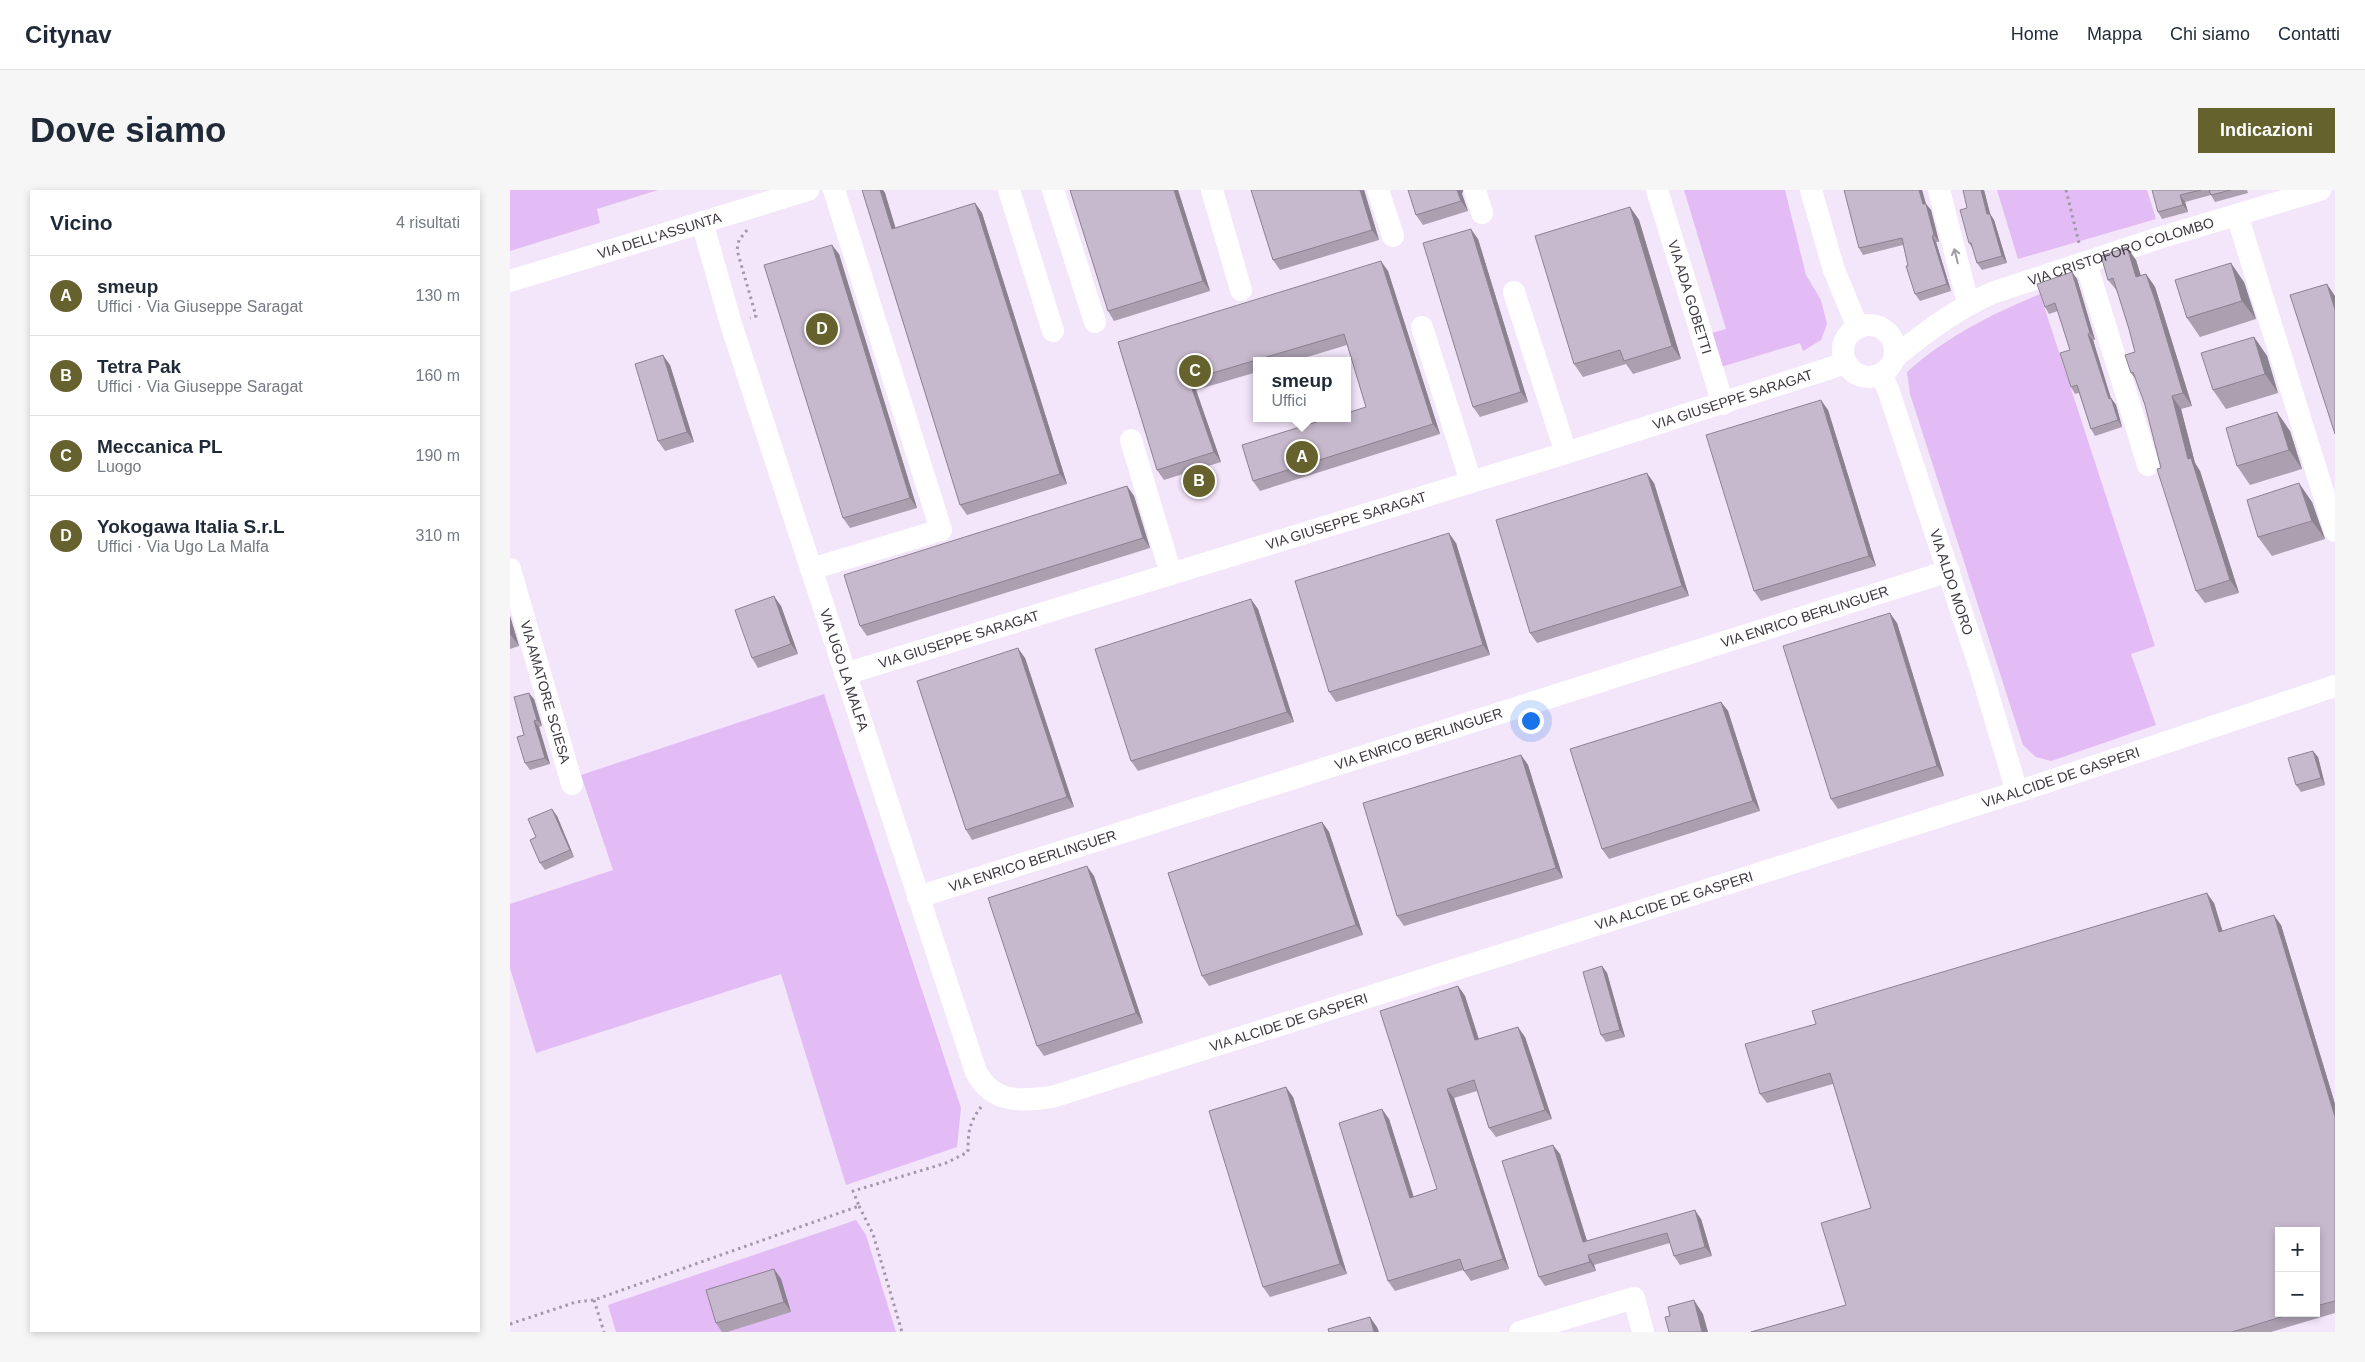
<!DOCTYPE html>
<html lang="it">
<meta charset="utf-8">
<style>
:root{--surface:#fff;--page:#f6f6f7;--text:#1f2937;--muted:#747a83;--line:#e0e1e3;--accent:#65622e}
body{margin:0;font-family:Helvetica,sans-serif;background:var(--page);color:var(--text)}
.controls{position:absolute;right:15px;bottom:15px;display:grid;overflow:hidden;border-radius:0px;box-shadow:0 2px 8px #0003}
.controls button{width:45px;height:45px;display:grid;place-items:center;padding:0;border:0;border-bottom:1px solid var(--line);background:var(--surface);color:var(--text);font:25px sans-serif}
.you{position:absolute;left:1020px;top:530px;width:18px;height:18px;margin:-12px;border:4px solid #fff;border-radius:50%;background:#1a73e8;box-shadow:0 0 0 8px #1a73e833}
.badge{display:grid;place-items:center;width:32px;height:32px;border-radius:50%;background:var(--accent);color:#fff;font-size:16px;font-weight:700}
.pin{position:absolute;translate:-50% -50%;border:2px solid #fff;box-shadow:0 1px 5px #0006}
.popup{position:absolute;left:743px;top:167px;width:98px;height:65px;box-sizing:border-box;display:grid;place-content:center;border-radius:0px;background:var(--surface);filter:drop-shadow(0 1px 4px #0005);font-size:16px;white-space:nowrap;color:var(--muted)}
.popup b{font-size:19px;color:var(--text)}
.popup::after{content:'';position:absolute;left:50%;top:100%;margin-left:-10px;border:10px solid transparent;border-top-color:var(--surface)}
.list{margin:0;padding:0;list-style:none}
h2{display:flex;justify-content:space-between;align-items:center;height:65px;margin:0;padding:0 20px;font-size:21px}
h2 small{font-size:16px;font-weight:400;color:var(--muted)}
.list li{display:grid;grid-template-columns:32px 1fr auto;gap:15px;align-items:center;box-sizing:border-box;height:80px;padding:0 20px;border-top:1px solid var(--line)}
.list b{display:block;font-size:19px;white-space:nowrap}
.list p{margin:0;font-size:16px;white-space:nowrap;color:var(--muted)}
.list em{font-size:16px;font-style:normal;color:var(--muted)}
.map{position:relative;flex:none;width:1825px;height:1142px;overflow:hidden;border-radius:0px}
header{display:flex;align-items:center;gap:30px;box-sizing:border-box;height:70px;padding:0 25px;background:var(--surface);border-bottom:1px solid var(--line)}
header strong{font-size:24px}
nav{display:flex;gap:28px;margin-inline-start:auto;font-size:18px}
.intro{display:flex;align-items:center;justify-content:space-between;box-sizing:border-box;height:120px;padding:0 30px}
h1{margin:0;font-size:35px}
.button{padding:12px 22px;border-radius:0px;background:var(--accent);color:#fff;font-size:18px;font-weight:700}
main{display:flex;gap:30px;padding:0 30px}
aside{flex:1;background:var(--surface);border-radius:0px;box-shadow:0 2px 8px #0003}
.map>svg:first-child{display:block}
</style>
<header>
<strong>Citynav</strong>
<nav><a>Home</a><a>Mappa</a><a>Chi siamo</a><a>Contatti</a></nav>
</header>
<div class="intro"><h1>Dove siamo</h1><a class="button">Indicazioni</a></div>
<main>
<aside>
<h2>Vicino<small>4 risultati</small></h2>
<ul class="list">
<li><span class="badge">A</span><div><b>smeup</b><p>Uffici · Via Giuseppe Saragat</p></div><em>130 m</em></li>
<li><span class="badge">B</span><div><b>Tetra Pak</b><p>Uffici · Via Giuseppe Saragat</p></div><em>160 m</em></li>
<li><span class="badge">C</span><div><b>Meccanica PL</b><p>Luogo</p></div><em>190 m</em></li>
<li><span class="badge">D</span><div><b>Yokogawa Italia S.r.L</b><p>Uffici · Via Ugo La Malfa</p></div><em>310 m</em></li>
</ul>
</aside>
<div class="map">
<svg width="1825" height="1142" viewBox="0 0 1825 1142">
<rect width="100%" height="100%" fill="#f3e5fa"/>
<g fill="#e3bbf5">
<polygon points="0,0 148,0 87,19 90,33 0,61"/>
<polygon points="1174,0 1275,0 1296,85 1311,110 1317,134 1311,150 1293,161 1290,153 1211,177 1202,143 1216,139"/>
<polygon points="1487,0 1637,0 1646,29 1508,69"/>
<path d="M 1530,104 L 1645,456 L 1621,464 L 1646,535 L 1541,571 L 1526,567 L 1513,555 L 1400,204 L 1397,182 C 1439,145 1479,126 1530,104 Z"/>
<polygon points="314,504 451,918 447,957 336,995 271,784 26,863 0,778 0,714 103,680 71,585"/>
<polygon points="346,1030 356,1045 386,1142 106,1142 98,1115"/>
</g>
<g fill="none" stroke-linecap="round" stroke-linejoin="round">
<g stroke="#a298a7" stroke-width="3" stroke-dasharray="2.5 4" stroke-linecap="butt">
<polyline points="1556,0 1569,53 1571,53"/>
<polyline points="237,40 229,50 227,60 246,126 240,128"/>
<polyline points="349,1016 363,1044 392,1142"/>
<polyline points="84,1110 94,1142"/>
<path d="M 0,1134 L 66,1112 L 84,1110 L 349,1016 L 343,1001 L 436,973 L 458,962 C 458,942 459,933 471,917"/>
</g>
<g stroke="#fff" stroke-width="22">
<polyline points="499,0 543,141"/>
<polyline points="543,0 585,132"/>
<polyline points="702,0 731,100"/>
<polyline points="868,0 883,46"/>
<polyline points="965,0 972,23"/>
<path id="s1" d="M 1147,0 L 1213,214"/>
<polyline points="1301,0 1324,80 1348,138"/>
<polyline points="1429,0 1458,113"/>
<polyline points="1727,25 1825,341"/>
<path id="s2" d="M 192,32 L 221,134 L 466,882 C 483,914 511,911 542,907 L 1507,602 L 1825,496"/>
<polyline points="1576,73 1638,275"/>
<path id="s3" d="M 0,91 L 298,0"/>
<polyline points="1004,102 1056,263"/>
<circle cx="1359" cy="161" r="26"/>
<polyline points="912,137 961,292"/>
<path id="s4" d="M 1385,167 C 1415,142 1446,119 1482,103 L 1649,48 L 1810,0"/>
<path id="s5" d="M 1371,185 L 1378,199 L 1471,481 L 1507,602"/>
<polyline points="621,250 661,384"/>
<path id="s6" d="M 0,379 L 62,594"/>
<polyline points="301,379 431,340 324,0"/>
<path id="s7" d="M 335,484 L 1056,263 L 1336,173"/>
<path id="s8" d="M 408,707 L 1439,381"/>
<polyline points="1010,1142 1124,1108 1133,1142"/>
</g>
</g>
<g fill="#ab9fb0" fill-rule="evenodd">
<polygon points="352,0 373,0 375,3 385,38 465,13 472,23 557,294 457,325 450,315"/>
<polygon points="560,0 668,0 700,101 604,131 598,121"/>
<polygon points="741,0 854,0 869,50 770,80 763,70"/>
<polygon points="898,0 953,0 952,4 958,21 913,35 906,25"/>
<polygon points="1334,0 1412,0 1416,14 1421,20 1429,52 1426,52 1441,101 1410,111 1405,104 1393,55 1353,65 1349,58"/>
<polygon points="1474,0 1480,24 1484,30 1497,73 1472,80 1467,73 1463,59 1459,53 1457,18"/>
<polygon points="1642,0 1737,0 1738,3 1705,12 1701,5 1675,12 1678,22 1652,29 1648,22"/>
<polygon points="1120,17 1129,30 1171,169 1123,184 1116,174 1073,187 1064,174"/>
<polygon points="968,49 1018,212 970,227 963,217"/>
<polygon points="329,64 407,318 340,338 333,328"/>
<polygon points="1626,70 1631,86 1636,84 1645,97 1682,216 1671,219 1685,273 1690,281 1729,403 1695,413 1686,401 1651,278 1635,215 1627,191 1621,183 1625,162 1619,139 1608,102 1598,90"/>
<polygon points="878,81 930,244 750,301 743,291 856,217 837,155 784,171 747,171 747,182 686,200 711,272 654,290 647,280 608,152"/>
<polygon points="1562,82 1567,89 1585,150 1583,150 1601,208 1606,215 1612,237 1585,246 1581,239 1569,203 1565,204 1561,197 1560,160 1548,121 1539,124 1535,117"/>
<polygon points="1734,92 1746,129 1690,147 1677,128"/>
<polygon points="1744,147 1757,166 1768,203 1716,219 1703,200"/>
<polygon points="160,175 184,252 155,261 148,251"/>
<polygon points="1318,220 1366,376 1251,411 1244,401"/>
<polygon points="1780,241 1792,279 1740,295 1727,276"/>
<polygon points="1144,293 1179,406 1027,453 1020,443"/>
<polygon points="617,296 624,306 640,358 357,446 350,436"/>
<polygon points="1802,312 1815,349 1762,366 1748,347"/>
<polygon points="946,353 980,465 826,512 819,502"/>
<polygon points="271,416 288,464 248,478 242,468"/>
<polygon points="748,419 784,532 628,581 621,571"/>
<polygon points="0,426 9,456 0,459"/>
<polygon points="1387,433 1434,586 1328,619 1321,609"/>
<polygon points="515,468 564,617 462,650 456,640"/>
<polygon points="24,509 32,536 29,537 40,574 20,580 15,573 14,545"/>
<polygon points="1211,512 1218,521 1250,621 1099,669 1092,659"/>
<polygon points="1011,565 1018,575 1053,688 894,736 887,726"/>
<polygon points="1808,567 1815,595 1791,602 1786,595"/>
<polygon points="47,626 64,667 35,680 30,673 26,647"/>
<polygon points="812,632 819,642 853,745 699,796 692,786"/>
<polygon points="584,686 633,833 534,866 527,856"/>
<path d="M 1704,713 L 1712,741 L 1771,735 L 1825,914 L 1825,1123 L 1761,1142 L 1241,1142 L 1336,1115 L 1361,1018 L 1323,894 L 1257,913 L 1250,904 L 1306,834 ZM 1806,1041 L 1806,1123 L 1769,1123 Z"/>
<polygon points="1092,776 1097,783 1115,847 1096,852 1091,845"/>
<polygon points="948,796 955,806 969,849 1015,847 1042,929 986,947 979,938 967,901 944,908 999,1079 961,1091 953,1080 885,1101 878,1091 879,929 903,1007 927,999"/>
<polygon points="783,907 837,1084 760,1107 753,1097"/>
<polygon points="1050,964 1077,1051 1191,1029 1202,1066 1170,1075 1164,1066 1160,1053 1084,1075 1086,1081 1035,1096 1029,1087"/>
<polygon points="264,1079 271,1089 281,1122 217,1142 212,1142 206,1133"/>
</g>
<g fill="#8b8290">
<polygon points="370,0 373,0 375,3 389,49 382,39"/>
<polygon points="664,0 668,0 700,101 693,91"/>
<polygon points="850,0 854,0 869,50 862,40"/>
<polygon points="947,0 953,0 952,4 958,21 951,11"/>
<polygon points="1409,0 1412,0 1418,21 1413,14"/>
<polygon points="1471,0 1474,0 1482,31 1477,24"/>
<polygon points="1670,5 1675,12 1678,22 1673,15"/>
<polygon points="465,13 472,23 557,294 550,284"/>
<polygon points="1416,14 1421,20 1429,52 1424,45"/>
<polygon points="1120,17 1129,30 1171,169 1162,156"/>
<polygon points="1480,24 1484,30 1497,73 1492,66"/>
<polygon points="961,39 968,49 1018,212 1011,202"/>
<polygon points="1422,46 1426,52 1441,101 1437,94"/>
<polygon points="322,55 329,64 407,318 400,308"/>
<polygon points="1617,57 1626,70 1635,100 1626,87"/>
<polygon points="871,71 878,81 930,244 923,234"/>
<polygon points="1721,73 1734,92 1746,129 1732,111"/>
<polygon points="1562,82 1567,89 1585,150 1580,143"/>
<polygon points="1636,84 1645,97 1682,216 1673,203"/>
<polygon points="1817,94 1825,106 1825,120"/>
<polygon points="1578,144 1583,150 1603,216 1599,209"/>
<polygon points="1744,147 1757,166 1768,203 1755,184"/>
<polygon points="153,165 160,175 184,252 177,242"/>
<polygon points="679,190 686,200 711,272 704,262"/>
<polygon points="1662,206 1671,219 1685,273 1690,281 1729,403 1720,390 1678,269"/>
<polygon points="1601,208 1606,215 1612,237 1608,230"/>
<polygon points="1311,210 1318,220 1366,376 1359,366"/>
<polygon points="1767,222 1780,241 1792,279 1779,260"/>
<polygon points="1137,283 1144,293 1179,406 1172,396"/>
<polygon points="1789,293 1802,312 1815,349 1802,331"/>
<polygon points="617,296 624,306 640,358 633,348"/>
<polygon points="939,343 946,353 980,465 973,455"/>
<polygon points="264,406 271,416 288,464 281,454"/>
<polygon points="741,409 748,419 784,532 777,522"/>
<polygon points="1380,423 1387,433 1434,586 1427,576"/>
<polygon points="0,426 9,456 0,444"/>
<polygon points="508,458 515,468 564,617 557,607"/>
<polygon points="19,503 24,509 32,536 27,530"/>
<polygon points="1211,512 1218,521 1250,621 1243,611"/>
<polygon points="24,531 29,537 40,574 35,568"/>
<polygon points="1803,561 1808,567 1815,595 1811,588"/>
<polygon points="1011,565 1018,575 1053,688 1046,678"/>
<polygon points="42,619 47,626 64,667 60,660"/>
<polygon points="812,632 819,642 853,745 846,735"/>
<polygon points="577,676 584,686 633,833 626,823"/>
<polygon points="1697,703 1704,713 1716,752 1709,742"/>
<polygon points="1764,725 1771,735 1825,914 1825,927"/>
<polygon points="1092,776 1097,783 1115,847 1110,840"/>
<polygon points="948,796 955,806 972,860 965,850"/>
<polygon points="1008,837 1015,847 1042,929 1035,920"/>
<polygon points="776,897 783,907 837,1084 830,1074"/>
<polygon points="937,899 944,908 999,1079 993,1069"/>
<polygon points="872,919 879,929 907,1017 900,1008"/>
<polygon points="1043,955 1050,964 1080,1061 1073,1052"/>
<polygon points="1185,1020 1191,1029 1202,1066 1195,1057"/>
<polygon points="1078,1065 1084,1075 1086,1081 1080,1072"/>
<polygon points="264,1079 271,1089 281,1122 274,1112"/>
<polygon points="1184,1110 1193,1124 1198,1142 1192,1142"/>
<polygon points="860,1127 867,1137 869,1142 864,1142"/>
</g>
<g fill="#c7b9cd" stroke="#8b8290">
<polygon points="352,0 370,0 382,39 465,13 550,284 450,315"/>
<polygon points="560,0 664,0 693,91 598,121"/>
<polygon points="741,0 850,0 862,40 763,70"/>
<polygon points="898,0 947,0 951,11 906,25"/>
<polygon points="1334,0 1409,0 1413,14 1416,14 1424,45 1422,46 1437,94 1405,104 1396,76 1398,76 1392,48 1349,58"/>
<polygon points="1453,0 1471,0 1477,24 1480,24 1492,66 1467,73 1461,53 1459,53 1450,20 1457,18"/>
<polygon points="1642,0 1691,0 1670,5 1673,15 1648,22"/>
<polygon points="1699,0 1721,0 1701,5"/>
<polygon points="1120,17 1162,156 1114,171 1110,160 1064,174 1025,46"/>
<polygon points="961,39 1011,202 963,217 913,53"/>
<polygon points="322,55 400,308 333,328 254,75"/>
<polygon points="1617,57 1626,87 1636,84 1645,110 1673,203 1662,206 1678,269 1681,268 1720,390 1686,401 1647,279 1651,278 1635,215 1623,182 1621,183 1615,165 1625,162 1619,139 1603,88 1598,90 1591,66"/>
<polygon points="871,71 923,234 743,291 732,255 819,228 837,228 837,223 856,217 834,144 679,190 704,262 647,280 608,152"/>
<polygon points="1721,73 1732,111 1677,128 1665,90"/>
<polygon points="1562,82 1580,143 1578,144 1599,209 1601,208 1608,230 1581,239 1567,195 1561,197 1550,163 1560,160 1545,113 1535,117 1527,94"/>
<polygon points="1817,94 1825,120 1825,244 1780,105"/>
<polygon points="1744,147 1755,184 1703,200 1691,163"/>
<polygon points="153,165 177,242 148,251 125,174"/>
<polygon points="1311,210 1359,366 1244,401 1196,245"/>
<polygon points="1767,222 1779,260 1727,276 1716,238"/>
<polygon points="1137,283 1172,396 1020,443 986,330"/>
<polygon points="1789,293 1802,331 1748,347 1737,310"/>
<polygon points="617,296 633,348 350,436 334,385"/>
<polygon points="939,343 973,455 819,502 785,391"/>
<polygon points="264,406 281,454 242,468 225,420"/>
<polygon points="741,409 777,522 621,571 585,459"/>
<polygon points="1380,423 1427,576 1321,609 1273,456"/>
<polygon points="508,458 557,607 456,640 407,491"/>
<polygon points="19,503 27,530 24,531 35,568 15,573 7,547 14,545 4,507"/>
<polygon points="1211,512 1243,611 1092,659 1060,559"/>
<polygon points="1803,561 1811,588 1786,595 1778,568"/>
<polygon points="1011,565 1046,678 887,726 853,613"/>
<polygon points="42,619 60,660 30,673 20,650 26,647 18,629"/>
<polygon points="812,632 846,735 692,786 658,683"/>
<polygon points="577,676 626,823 527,856 478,708"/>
<polygon points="1697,703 1709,742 1764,725 1825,927 1825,1111 1806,1116 1806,1041 1769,1041 1769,1123 1784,1123 1722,1142 1241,1142 1336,1115 1311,1033 1361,1018 1320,883 1250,904 1235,854 1306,834 1302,821"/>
<polygon points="1092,776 1110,840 1091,845 1073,782"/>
<polygon points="948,796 965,850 1008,837 1035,920 979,938 964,890 937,899 993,1069 954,1081 950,1069 878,1091 829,933 872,919 900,1008 927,999 870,821"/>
<polygon points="776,897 830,1074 753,1097 699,921"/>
<polygon points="1043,955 1073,1052 1185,1020 1195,1057 1164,1066 1157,1043 1078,1065 1080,1072 1029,1087 992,971"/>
<polygon points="264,1079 274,1112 206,1133 196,1100"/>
<polygon points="1184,1110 1192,1142 1159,1142 1155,1127 1160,1126 1158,1117"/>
<polygon points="860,1127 864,1142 819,1142 818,1139"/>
</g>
<defs><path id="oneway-shaft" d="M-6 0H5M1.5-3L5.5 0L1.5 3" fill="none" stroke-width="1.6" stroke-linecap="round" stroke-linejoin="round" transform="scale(1.25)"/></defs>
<use stroke="#9e9ca0" href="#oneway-shaft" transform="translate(1446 66) rotate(-104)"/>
<g text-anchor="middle" stroke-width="4" stroke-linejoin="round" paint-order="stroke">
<g font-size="14" fill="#3e3840" stroke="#fcf6fe">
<text dy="5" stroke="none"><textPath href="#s3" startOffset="156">VIA DELL'ASSUNTA</textPath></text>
<text dy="5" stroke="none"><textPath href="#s4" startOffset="252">VIA CRISTOFORO COLOMBO</textPath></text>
<text dy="5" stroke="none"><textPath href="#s1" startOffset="112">VIA ADA GOBETTI</textPath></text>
<text dy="5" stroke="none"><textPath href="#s7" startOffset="929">VIA GIUSEPPE SARAGAT</textPath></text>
<text dy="5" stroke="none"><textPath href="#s7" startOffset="524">VIA GIUSEPPE SARAGAT</textPath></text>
<text dy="5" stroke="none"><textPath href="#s5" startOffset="219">VIA ALDO MORO</textPath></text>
<text dy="5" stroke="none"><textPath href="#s8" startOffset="930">VIA ENRICO BERLINGUER</textPath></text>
<text dy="5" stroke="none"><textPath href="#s7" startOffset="119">VIA GIUSEPPE SARAGAT</textPath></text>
<text dy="5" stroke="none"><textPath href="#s2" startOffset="470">VIA UGO LA MALFA</textPath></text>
<text dy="5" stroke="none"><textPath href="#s6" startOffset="128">VIA AMATORE SCIESA</textPath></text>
<text dy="5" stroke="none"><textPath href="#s8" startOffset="525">VIA ENRICO BERLINGUER</textPath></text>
<text dy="5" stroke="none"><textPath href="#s2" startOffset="2038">VIA ALCIDE DE GASPERI</textPath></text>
<text dy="5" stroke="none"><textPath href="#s8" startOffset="120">VIA ENRICO BERLINGUER</textPath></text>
<text dy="5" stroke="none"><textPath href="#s2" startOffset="1632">VIA ALCIDE DE GASPERI</textPath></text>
<text dy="5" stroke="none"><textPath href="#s2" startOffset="1228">VIA ALCIDE DE GASPERI</textPath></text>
</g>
</g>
</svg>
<div class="controls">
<button>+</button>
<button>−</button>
</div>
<div class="you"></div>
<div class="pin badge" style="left:792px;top:267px">A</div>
<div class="popup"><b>smeup</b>Uffici</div>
<div class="pin badge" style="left:689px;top:291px">B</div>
<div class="pin badge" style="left:685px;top:181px">C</div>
<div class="pin badge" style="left:312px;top:139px">D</div>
</div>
</main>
